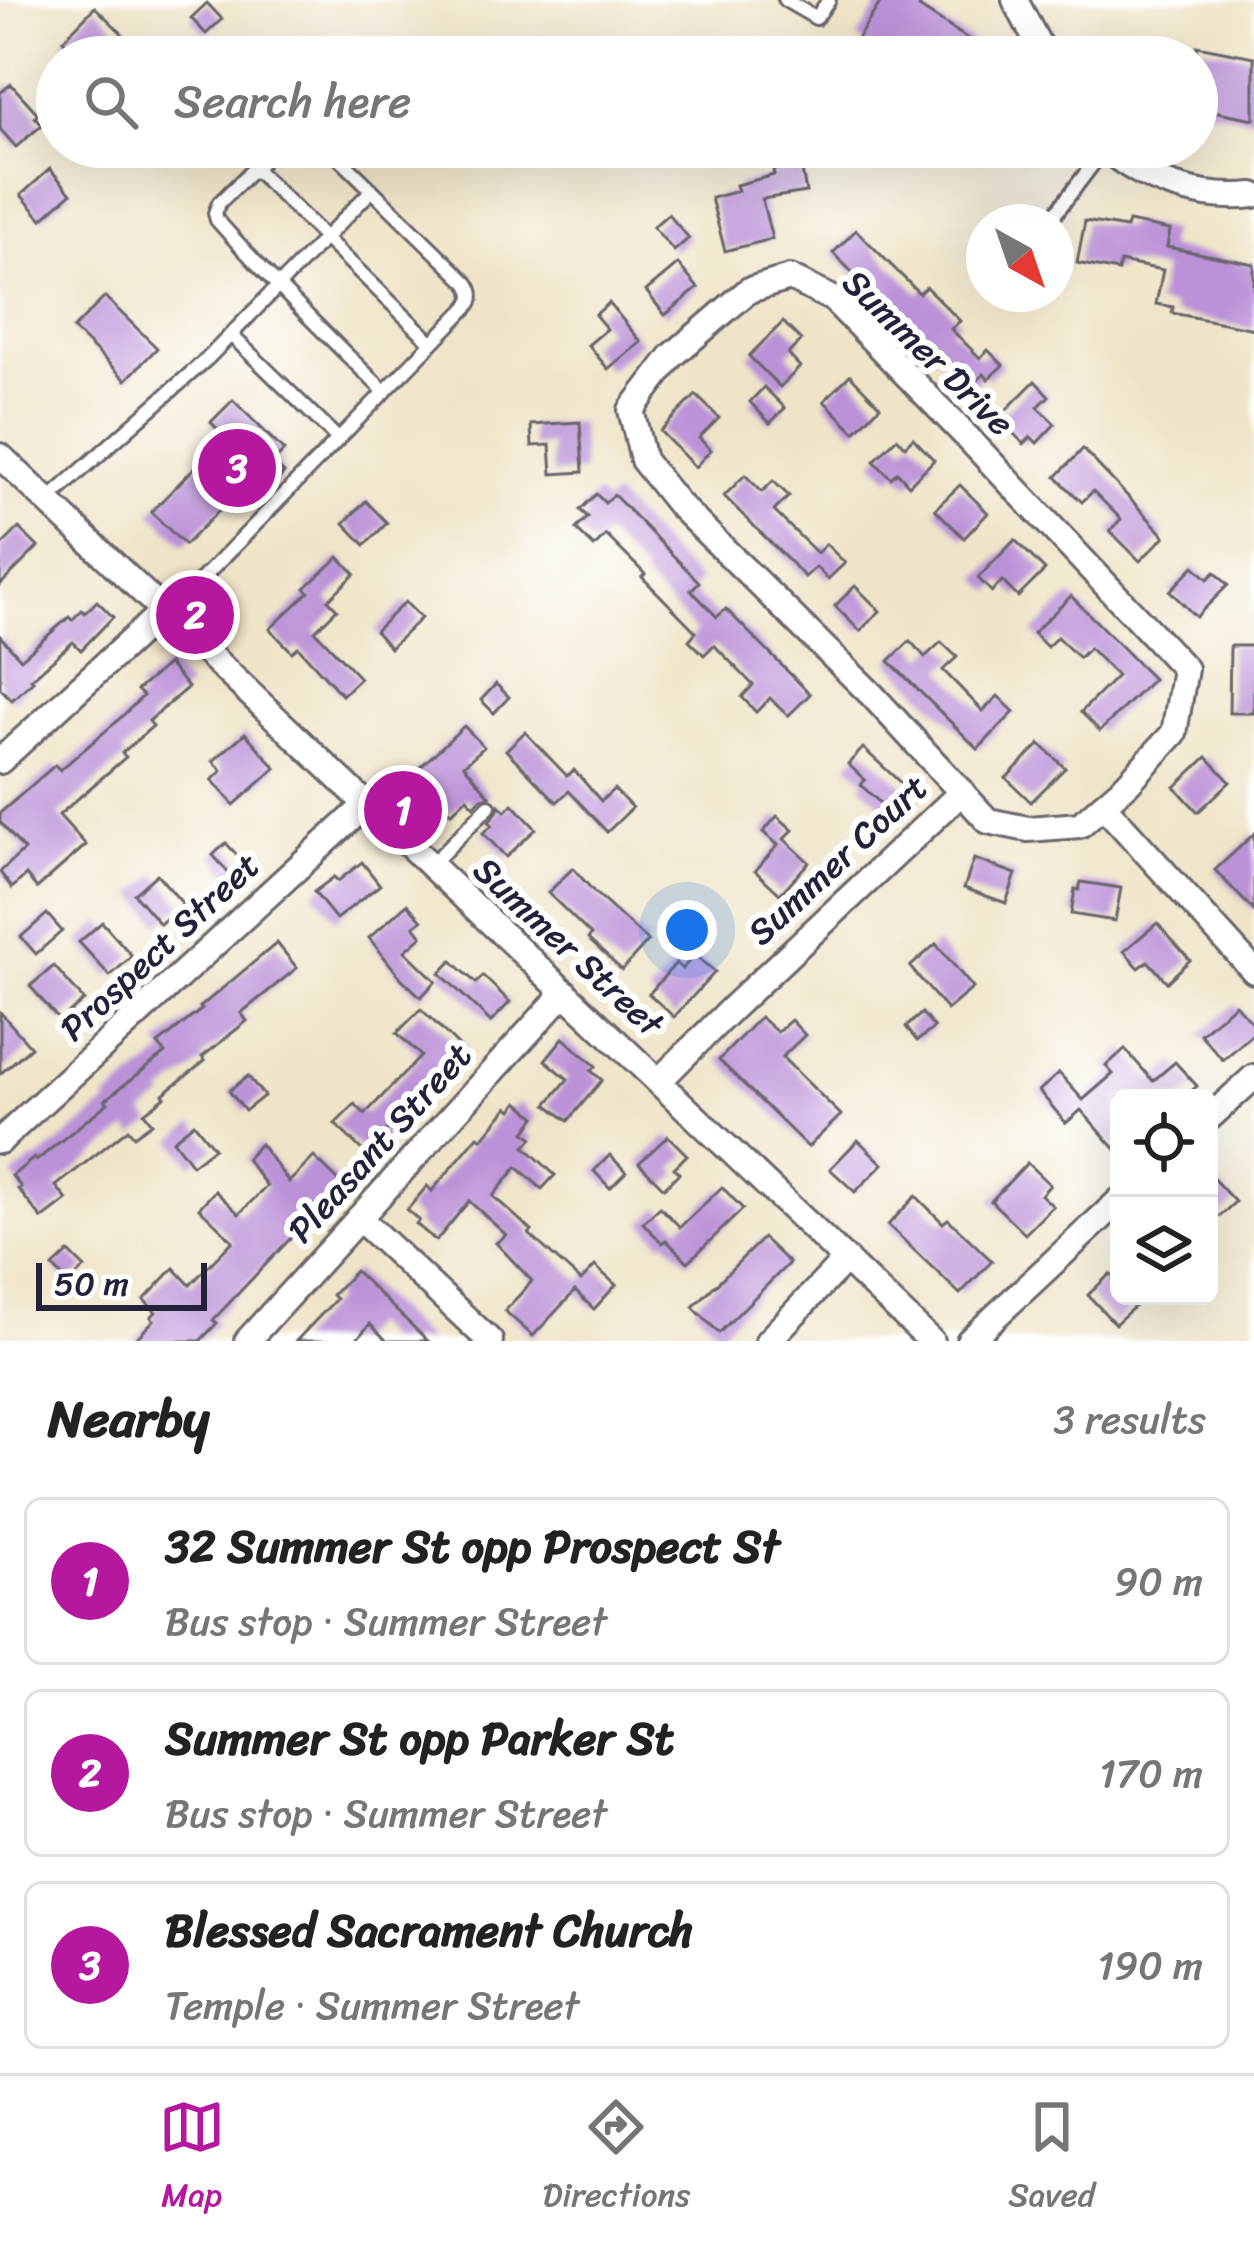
<!DOCTYPE html>
<meta charset="utf-8">
<style>
:root{--surface:#fff;--page:#f6f6f6;--text:#222;--muted:#767676;--line:#e0e0e0;--accent:#b5179e}
body{margin:0;font-family:Sriracha,sans-serif;background:var(--page);color:var(--text)}
.controls{position:absolute;right:36px;bottom:36px;display:grid;overflow:hidden;border-radius:18px;box-shadow:0 12px 48px #0002}
.controls button{width:108px;height:108px;display:grid;place-items:center;padding:0;border:0;border-bottom:3px solid var(--line);background:var(--surface);color:var(--text);font:60px sans-serif}
.compass{position:absolute;left:966px;top:204px;width:108px;height:108px;border-radius:50%;background:var(--surface);box-shadow:0 12px 48px #0002;rotate:140deg}
.scale{position:absolute;left:36px;bottom:30px;width:171px;box-sizing:border-box;padding-left:12px;border:6px solid #22223b;border-top:0;font-size:33px;line-height:42px;white-space:nowrap;color:#22223b;-webkit-text-stroke:9px #fff;paint-order:stroke}
.you{position:absolute;left:687px;top:930px;width:42px;height:42px;margin:-30px;border:9px solid #fff;border-radius:50%;background:#1a73e8;box-shadow:0 0 0 18px #1a73e833}
.badge{display:grid;place-items:center;width:78px;height:78px;border-radius:50%;background:var(--accent);color:#fff;font-size:39px;font-weight:700}
.pin{position:absolute;translate:-50% -50%;border:6px solid #fff;box-shadow:0 3px 12px #0006}
.list{margin:0;padding:0;list-style:none}
h2{display:flex;justify-content:space-between;align-items:center;height:156px;margin:0;padding:0 48px;font-size:51px}
h2 small{font-size:39px;font-weight:400;color:var(--muted)}
.list li{display:grid;grid-template-columns:78px 1fr auto;gap:36px;align-items:center;box-sizing:border-box;height:168px;margin:0 24px 24px;padding:0 24px;border:3px solid var(--line);border-radius:18px}
.list b{display:block;font-size:45px;white-space:nowrap}
.list p{margin:0;font-size:39px;white-space:nowrap;color:var(--muted)}
.list em{font-size:39px;font-style:normal;color:var(--muted)}
.icon{flex:none;width:66px;height:66px;fill:none;stroke:currentColor;stroke-width:2;stroke-linecap:round;stroke-linejoin:round}
.map{position:relative;flex:none;width:1254px;height:1341px;overflow:hidden}
.search{position:absolute;background:var(--surface);box-shadow:0 12px 48px #0002;left:36px;right:36px;top:36px;height:132px;display:flex;align-items:center;gap:30px;box-sizing:border-box;padding:0 42px;border-radius:66px;color:var(--muted);font-size:45px}
.sheet{height:732px;background:var(--surface)}
nav{display:flex;justify-content:space-around;align-items:center;box-sizing:border-box;height:168px;border-top:3px solid var(--line);background:var(--surface);font-size:33px;color:var(--muted)}
nav a{display:grid;justify-items:center;gap:6px}
nav .on{color:var(--accent)}
.map>svg:first-child{display:block}
</style>
<div class="map">
<svg width="1254" height="1341" viewBox="0 0 1254 1341">
<rect width="100%" height="100%" fill="#fff"/>
<filter id="ink" filterUnits="userSpaceOnUse"><feTurbulence type="fractalNoise" baseFrequency=".00833" numOctaves="2"/><feDisplacementMap in="SourceGraphic" scale="24" xChannelSelector="R" yChannelSelector="G"/><feConvolveMatrix kernelMatrix="1 2 1 2 8 2 1 2 1" color-interpolation-filters="sRGB"/></filter>
<filter id="wash" filterUnits="userSpaceOnUse"><feTurbulence type="fractalNoise" baseFrequency=".004" numOctaves="4" result="noise"/><feDisplacementMap in="SourceGraphic" scale="48" xChannelSelector="R" yChannelSelector="G"/><feGaussianBlur stdDeviation="2.7" result="paint"/><feColorMatrix in="noise" values="0 0 0 0 0 0 0 0 0 0 0 0 0 0 0 0 0 1.4 0 .05"/><feComposite in="paint" operator="in"/></filter>
<g filter="url(#wash)">
<rect width="100%" height="100%" fill="#efe4c7"/>
<g id="blocks">
<g fill="#bb91d8">
<polygon points="882,0 924,0 919,7 996,57 886,57 857,39"/>
<polygon points="207,3 222,19 206,34 191,18"/>
<polygon points="95,7 146,57 80,57 63,40"/>
<polygon points="1197,46 1254,57 1254,119 1197,108"/>
<polygon points="11,84 38,114 35,117 42,125 16,147 0,129 0,93"/>
<polygon points="801,165 806,192 762,199 772,239 725,251 711,198 738,191 736,185 774,175 773,170"/>
<polygon points="50,169 71,193 42,219 21,195"/>
<polygon points="668,214 689,238 674,251 653,227"/>
<polygon points="1085,221 1126,228 1128,222 1170,230 1167,247 1254,264 1254,329 1172,313 1173,307 1156,304 1163,270 1120,262 1118,271 1077,263"/>
<polygon points="856,230 919,293 926,287 960,321 951,329 980,358 988,350 1003,365 988,379 984,374 969,389 833,253"/>
<polygon points="678,264 698,288 665,315 646,291"/>
<polygon points="105,297 157,348 126,380 73,329"/>
<polygon points="609,303 641,342 608,369 588,345 607,329 595,315"/>
<polygon points="783,322 801,340 788,354 800,367 780,387 749,356"/>
<polygon points="850,375 880,406 855,432 824,401"/>
<polygon points="1035,381 1049,396 1038,407 1055,424 1037,443 1031,437 1024,444 998,418"/>
<polygon points="764,387 785,408 770,423 750,402"/>
<polygon points="696,395 719,418 699,438 711,450 695,467 660,431"/>
<polygon points="233,400 284,451 273,462 284,473 268,490 257,479 251,485 247,482 185,545 151,512 212,450 206,444 219,431 211,422"/>
<polygon points="580,422 583,472 552,474 550,445 532,446 531,425"/>
<polygon points="897,438 905,446 913,438 934,460 909,485 897,472 891,478 874,461"/>
<polygon points="1083,449 1165,536 1140,561 1110,531 1121,519 1093,491 1082,502 1056,477"/>
<polygon points="745,475 762,492 773,481 789,496 774,511 817,553 826,544 845,563 828,579 816,567 805,577 724,496"/>
<polygon points="960,485 988,513 964,538 935,509"/>
<polygon points="596,494 605,503 614,495 699,582 691,590 717,617 726,609 810,694 788,716 770,698 756,712 742,697 753,685 714,645 704,655 689,640 696,632 642,577 645,574 606,535 594,547 576,529 588,517 580,510"/>
<polygon points="366,501 387,523 365,545 344,523"/>
<polygon points="19,528 38,547 0,585 0,547"/>
<polygon points="1015,540 1045,570 1018,597 1002,581 992,592 978,578"/>
<polygon points="339,557 355,574 328,600 337,609 315,631 360,678 342,695 298,647 292,652 270,629 309,592 305,588"/>
<polygon points="1194,566 1208,579 1215,572 1228,585 1196,617 1170,591"/>
<polygon points="855,586 880,611 860,631 835,606"/>
<polygon points="1071,596 1153,679 1100,731 1081,712 1117,676 1089,648 1079,658 1057,637 1047,647 1033,633"/>
<polygon points="97,601 113,617 81,650 73,642 31,679 33,681 12,700 0,688 0,636 21,659 69,617 72,620 82,610 85,613"/>
<polygon points="405,602 421,618 390,648 375,631"/>
<polygon points="910,641 925,657 941,642 957,657 943,670 983,711 998,696 1014,712 978,749 889,661"/>
<polygon points="1230,646 1254,646 1254,713 1229,713"/>
<polygon points="168,664 188,687 149,721 153,726 122,753 126,757 59,815 86,845 37,888 26,875 12,888 0,872 24,850 0,822 0,813 55,765 60,770 114,724 143,696 137,690"/>
<polygon points="496,684 509,697 494,713 481,700"/>
<polygon points="464,726 484,747 464,765 490,796 482,798 474,806 467,798 451,813 414,773"/>
<polygon points="525,732 567,776 574,770 601,801 614,789 632,808 607,832 569,791 557,802 506,750"/>
<polygon points="245,733 276,768 234,805 212,780 222,771 213,761"/>
<polygon points="1040,744 1065,768 1031,802 1006,778"/>
<polygon points="863,748 917,798 897,819 861,785 865,780 848,764"/>
<polygon points="1207,757 1230,782 1198,812 1175,787"/>
<polygon points="513,804 536,829 506,857 483,833 492,825 489,821 497,812 499,805 505,811"/>
<polygon points="777,816 793,830 784,839 809,862 780,894 755,871 778,845 763,832"/>
<polygon points="1254,834 1254,911 1215,870"/>
<polygon points="226,843 246,865 232,877 213,855"/>
<polygon points="974,859 1016,874 1006,903 964,888"/>
<polygon points="362,862 380,885 336,919 314,892 334,877 338,881"/>
<polygon points="573,868 594,892 648,941 622,970 588,939 591,935 548,893"/>
<polygon points="157,874 183,904 160,924 134,894"/>
<polygon points="1081,882 1121,888 1115,921 1071,914 1075,889 1079,890"/>
<polygon points="407,904 422,920 414,926 422,936 405,951 436,981 421,997 401,978 369,938"/>
<polygon points="47,914 62,931 36,954 21,937"/>
<polygon points="102,922 132,956 110,976 79,942"/>
<polygon points="1157,923 1190,960 1167,982 1148,961 1139,968 1124,951"/>
<polygon points="277,943 297,968 241,1013 247,1021 202,1057 205,1061 163,1094 165,1097 144,1113 152,1123 134,1136 128,1129 56,1186 67,1200 42,1219 18,1189 21,1187 12,1176 34,1158 36,1161 108,1103 105,1100 165,1053 158,1044 202,1009 200,1007"/>
<polygon points="936,944 973,988 947,1010 910,967"/>
<polygon points="695,955 715,972 674,1017 649,994 676,963 682,969"/>
<polygon points="452,961 476,983 483,976 510,1002 491,1022 440,973"/>
<polygon points="54,966 84,1000 60,1021 30,986"/>
<polygon points="1235,1004 1254,1025 1254,1033 1223,1060 1200,1034"/>
<polygon points="421,1009 463,1050 384,1133 388,1136 368,1156 335,1124 355,1104 365,1114 421,1056 397,1033"/>
<polygon points="0,1012 31,1047 0,1074"/>
<polygon points="922,1013 934,1028 917,1041 906,1027"/>
<polygon points="760,1017 777,1032 791,1020 805,1035 782,1057 841,1115 808,1147 719,1060"/>
<polygon points="563,1038 596,1066 591,1071 602,1080 568,1121 547,1104 568,1079 545,1060"/>
<polygon points="1125,1049 1153,1081 1175,1062 1197,1086 1184,1098 1119,1098 1119,1153 1081,1110 1066,1123 1039,1091 1059,1073 1083,1100 1113,1074 1106,1066"/>
<polygon points="248,1076 264,1096 245,1111 229,1091"/>
<polygon points="518,1102 536,1117 525,1132 533,1138 525,1147 555,1175 542,1189 517,1167 493,1196 532,1231 529,1234 581,1281 595,1266 616,1285 594,1309 575,1291 533,1336 505,1311 532,1281 496,1243 506,1235 469,1201 436,1241 416,1224 419,1220 407,1210 427,1186 432,1191 478,1136 482,1139 508,1107 512,1110"/>
<polygon points="194,1123 214,1148 192,1165 173,1140"/>
<polygon points="668,1136 687,1155 674,1168 679,1173 664,1188 639,1163"/>
<polygon points="858,1140 883,1164 855,1192 830,1169"/>
<polygon points="260,1144 289,1182 314,1157 342,1184 213,1320 217,1323 200,1341 134,1341 154,1320 151,1317 156,1312 144,1300 174,1268 190,1285 233,1241 199,1208 215,1191 239,1214 267,1186 246,1159"/>
<polygon points="610,1155 626,1172 610,1188 594,1171"/>
<polygon points="1027,1163 1050,1185 1041,1195 1053,1206 1025,1234 991,1201"/>
<polygon points="1209,1174 1235,1202 1209,1226"/>
<polygon points="722,1187 743,1209 688,1262 666,1240 662,1243 643,1223 660,1207 680,1227"/>
<polygon points="916,1196 943,1223 948,1219 992,1261 960,1294 888,1225"/>
<polygon points="763,1238 789,1263 719,1333 693,1307"/>
<polygon points="69,1252 85,1268 68,1283 53,1267"/>
<polygon points="355,1271 428,1341 387,1341 370,1324 355,1341 296,1341 336,1299 332,1295"/>
<polygon points="1110,1274 1119,1283 1119,1296 1146,1296 1115,1324 1088,1295"/>
</g>
</g>
</g>
<g filter="url(#ink)">
<use href="#blocks" fill-opacity="0" stroke="#6a666c" stroke-width="3"/>
<g fill="none" stroke-linecap="round" stroke-linejoin="round">
<defs>
<g id="service">
<polyline points="785,0 816,18 829,0"/>
<path d="M 276,147 L 219,203 L 215,213 L 217,220 C 270,280 327,336 385,392"/>
<polyline points="254,168 432,343"/>
<polyline points="1049,222 1105,148"/>
<polyline points="231,335 338,439"/>
<polyline points="48,500 208,358 372,190"/>
<path d="M 167,615 L 467,307 C 474,300 473,291 467,283 L 328,147"/>
<polyline points="431,865 489,806"/>
</g>
<g id="minor">
<polyline points="1015,0 1045,57"/>
<path d="M 1104,147 C 1145,182 1200,201 1254,195"/>
<polygon points="790,278 833,299 967,437 1185,669 1174,733 1127,784 1080,825 1028,829 988,821 873,696 678,504 643,460 631,410 672,356 749,290"/>
<polyline points="0,456 931,1341"/>
<polyline points="0,761 163,611"/>
<polyline points="1103,805 1254,971"/>
<polyline points="659,1081 731,1009 962,792"/>
<polyline points="1209,1118 1254,1077"/>
<polyline points="0,1141 367,804"/>
<polyline points="359,1218 490,1341"/>
<polyline points="247,1341 565,992"/>
<polyline points="768,1341 846,1259"/>
<polyline points="969,1341 1119,1201"/>
</g>
</defs>
<use href="#service" stroke="#6a666c" stroke-width="18"/>
<use href="#minor" stroke="#6a666c" stroke-width="30"/>
<use href="#service" stroke="#fff" stroke-width="12"/>
<use href="#minor" stroke="#fff" stroke-width="24"/>
</g>
</g>
<g text-anchor="middle" stroke-width="12" stroke-linejoin="round" paint-order="stroke">
<g font-size="36" fill="#22223b" stroke="#fff">
<text transform="translate(929 352) rotate(44)" y="13">Summer Drive</text>
<text transform="translate(837 859) rotate(-43)" y="13">Summer Court</text>
<text transform="translate(159 946) rotate(-43)" y="13">Prospect Street</text>
<text transform="translate(569 946) rotate(43)" y="13">Summer Street</text>
<text transform="translate(379 1142) rotate(-48)" y="13">Pleasant Street</text>
</g>
</g>
</svg>
<div class="controls">
<button><svg class="icon" aria-label="locate" viewBox="0 0 24 24"><circle cx="12" cy="12" r="6"/><path d="M12 2v4M12 18v4M2 12h4M18 12h4"/></svg></button>
<button><svg class="icon" aria-label="layers" viewBox="0 0 24 24"><path d="M12 4l9 5-9 5-9-5zM3 14l9 5 9-5"/></svg></button>
</div>
<svg class="compass" viewBox="-18 -18 36 36"><path d="M0-13l5 13h-10z" fill="#e53935"/><path d="M0 13l5-13h-10z" fill="#767676"/></svg>
<div class="scale">50 m</div>
<div class="you"></div>
<div class="pin badge" style="left:403px;top:810px">1</div>
<div class="pin badge" style="left:195px;top:615px">2</div>
<div class="pin badge" style="left:237px;top:468px">3</div>
<div class="search"><svg class="icon" aria-label="search" viewBox="0 0 24 24"><circle cx="10" cy="10" r="6"/><path d="M15 15l6 6"/></svg>Search here</div>
</div>
<section class="sheet">
<h2>Nearby<small>3 results</small></h2>
<ul class="list">
<li><span class="badge">1</span><div><b>32 Summer St opp Prospect St</b><p>Bus stop · Summer Street</p></div><em>90 m</em></li>
<li><span class="badge">2</span><div><b>Summer St opp Parker St</b><p>Bus stop · Summer Street</p></div><em>170 m</em></li>
<li><span class="badge">3</span><div><b>Blessed Sacrament Church</b><p>Temple · Summer Street</p></div><em>190 m</em></li>
</ul>
</section>
<nav>
<a class="on"><svg class="icon" aria-label="map" viewBox="0 0 24 24"><path d="M3 6l6-2 6 2 6-2v14l-6 2-6-2-6 2zM9 4v14M15 6v14"/></svg>Map</a>
<a><svg class="icon" aria-label="directions" viewBox="0 0 24 24"><path d="M12 3l9 9-9 9-9-9zM9 14v-3h6M13 9l2 2-2 2"/></svg>Directions</a>
<a><svg class="icon" aria-label="saved" viewBox="0 0 24 24"><path d="M7 4h10v16l-5-4-5 4z"/></svg>Saved</a>
</nav>
